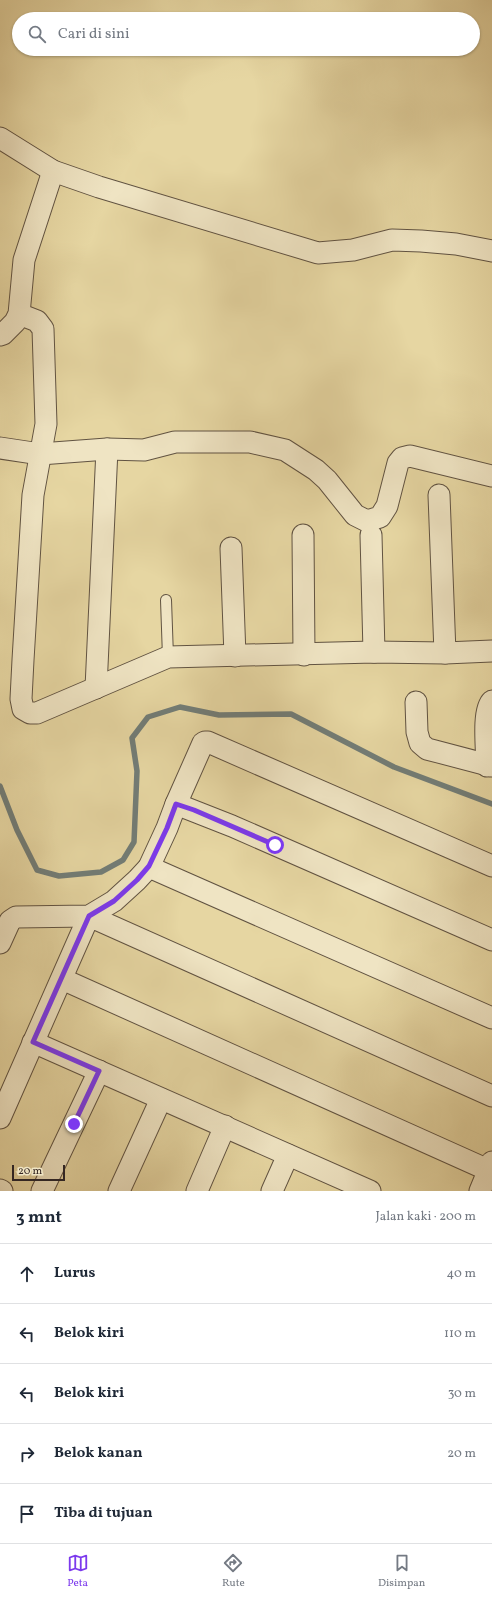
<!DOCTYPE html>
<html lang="id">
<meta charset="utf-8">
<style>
:root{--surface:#fff;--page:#f6f6f7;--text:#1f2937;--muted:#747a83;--line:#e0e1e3;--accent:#7c3aed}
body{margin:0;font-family:Vollkorn,serif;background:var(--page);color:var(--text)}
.scale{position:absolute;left:12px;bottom:10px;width:53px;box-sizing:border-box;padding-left:4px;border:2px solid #352722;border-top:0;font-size:11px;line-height:14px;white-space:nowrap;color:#352722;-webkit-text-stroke:3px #efe4c3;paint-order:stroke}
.stop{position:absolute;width:12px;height:12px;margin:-9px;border:3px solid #7c3aed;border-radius:50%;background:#fff}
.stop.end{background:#7c3aed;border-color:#fff;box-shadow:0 1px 4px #0008}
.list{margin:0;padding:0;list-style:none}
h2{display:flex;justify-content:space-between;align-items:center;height:52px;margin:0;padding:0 16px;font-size:17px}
h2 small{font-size:13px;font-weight:400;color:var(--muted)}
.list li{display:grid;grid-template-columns:26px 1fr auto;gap:12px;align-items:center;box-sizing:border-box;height:60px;padding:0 16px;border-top:1px solid var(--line)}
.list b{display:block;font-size:15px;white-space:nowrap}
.list em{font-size:13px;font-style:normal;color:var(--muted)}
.icon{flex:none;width:22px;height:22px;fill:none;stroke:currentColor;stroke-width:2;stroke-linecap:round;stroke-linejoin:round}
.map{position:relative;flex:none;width:492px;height:1191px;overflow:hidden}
.search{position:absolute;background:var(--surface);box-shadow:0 1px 3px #0004;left:12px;right:12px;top:12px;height:44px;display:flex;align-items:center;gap:10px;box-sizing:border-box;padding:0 14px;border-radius:22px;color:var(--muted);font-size:15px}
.sheet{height:352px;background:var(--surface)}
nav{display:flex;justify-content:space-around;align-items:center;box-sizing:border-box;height:56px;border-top:1px solid var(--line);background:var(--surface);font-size:11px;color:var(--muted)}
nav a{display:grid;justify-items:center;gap:2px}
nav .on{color:var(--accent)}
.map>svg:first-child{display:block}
</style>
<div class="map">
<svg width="492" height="1191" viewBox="0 0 492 1191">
<rect width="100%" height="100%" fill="#e6d6a2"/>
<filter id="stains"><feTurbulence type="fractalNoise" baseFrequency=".005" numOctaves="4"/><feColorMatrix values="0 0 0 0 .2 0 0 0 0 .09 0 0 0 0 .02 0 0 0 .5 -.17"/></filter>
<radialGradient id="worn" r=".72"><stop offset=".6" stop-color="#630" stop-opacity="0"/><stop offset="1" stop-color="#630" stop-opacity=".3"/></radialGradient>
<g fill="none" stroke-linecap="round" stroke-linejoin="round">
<polyline stroke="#727d77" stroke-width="5.5" points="0,786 17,830 37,870 59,876 101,872 123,860 134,842 137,771 132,738 148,717 180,707 219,715 291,714 394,767 492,804"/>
<defs>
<polyline id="service" points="166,600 168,657"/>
<g id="minor">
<polyline points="0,138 53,171 99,187 318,253 353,250 392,240 421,241 456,244 492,251"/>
<polyline points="19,314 37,321 43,329 46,424 33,495 23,660 21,699 23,709 30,713 37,713 168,657 374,652 445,653 492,651"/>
<polyline points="0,335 3,334 15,322 19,314 24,260 53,171"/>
<polyline points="0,448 40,454 107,449 144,450 175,442 250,442 285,450 316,470 327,480 355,515 367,521 380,517 387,506 398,463 402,458 410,456 492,476"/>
<polyline points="439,495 445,653"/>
<polyline points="303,535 304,655"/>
<polyline points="371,535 374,652"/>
<polyline points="231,548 235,656"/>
<polyline points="96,688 107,449"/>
<polyline points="416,702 417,732 420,743 427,749 492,766"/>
<path d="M 487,766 C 487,752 482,710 492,701"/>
<polyline points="176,804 203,743 205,742 208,742 492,866"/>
<polyline points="149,867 492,1018"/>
<polyline points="0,943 10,921 16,917 89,916 114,901 137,880 149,867 167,828 176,804 232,826 492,940"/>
<polyline points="62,979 488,1170"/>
<polyline points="33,1042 370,1191"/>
<polyline points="0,1118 89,916 492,1096"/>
<polyline points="0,1190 2,1191"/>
<polyline points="42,1191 99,1071"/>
<polyline points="119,1191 161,1099"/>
<polyline points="197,1191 225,1126"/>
<polyline points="272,1191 288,1155"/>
<polyline points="480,1191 492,1162"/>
</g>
</defs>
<use href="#service" stroke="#615342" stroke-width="12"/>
<use href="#minor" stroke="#615342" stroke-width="23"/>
<use href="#service" stroke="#efe4c3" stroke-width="10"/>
<use href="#minor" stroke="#efe4c3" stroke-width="21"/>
</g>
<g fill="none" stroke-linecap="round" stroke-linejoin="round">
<polyline stroke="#7c3aed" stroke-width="5" points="74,1124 99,1071 33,1042 89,916 114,901 137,880 149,866 167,828 176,804 194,810 275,845"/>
</g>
<rect width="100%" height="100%" filter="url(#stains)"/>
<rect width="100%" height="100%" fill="url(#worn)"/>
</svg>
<div class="scale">20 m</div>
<div class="stop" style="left:275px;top:845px"></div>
<div class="stop end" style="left:74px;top:1124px"></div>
<div class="search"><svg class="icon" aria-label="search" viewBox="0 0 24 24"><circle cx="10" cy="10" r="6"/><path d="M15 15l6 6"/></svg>Cari di sini</div>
</div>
<section class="sheet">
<h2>3 mnt<small>Jalan kaki · 200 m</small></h2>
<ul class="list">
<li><svg class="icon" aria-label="ahead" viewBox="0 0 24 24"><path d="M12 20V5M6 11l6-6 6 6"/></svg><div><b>Lurus</b></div><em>40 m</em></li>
<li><svg class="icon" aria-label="left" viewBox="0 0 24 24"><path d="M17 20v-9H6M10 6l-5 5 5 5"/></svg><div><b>Belok kiri</b></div><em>110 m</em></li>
<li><svg class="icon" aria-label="left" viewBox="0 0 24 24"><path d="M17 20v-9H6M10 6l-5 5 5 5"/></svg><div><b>Belok kiri</b></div><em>30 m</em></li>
<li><svg class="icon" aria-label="right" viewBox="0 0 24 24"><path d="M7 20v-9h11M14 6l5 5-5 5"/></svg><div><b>Belok kanan</b></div><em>20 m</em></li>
<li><svg class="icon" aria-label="arrive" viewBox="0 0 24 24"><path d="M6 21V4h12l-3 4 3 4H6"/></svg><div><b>Tiba di tujuan</b></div></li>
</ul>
</section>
<nav>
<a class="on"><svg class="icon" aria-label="map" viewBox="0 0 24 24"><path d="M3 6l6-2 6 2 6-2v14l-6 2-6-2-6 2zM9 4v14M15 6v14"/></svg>Peta</a>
<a><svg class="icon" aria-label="directions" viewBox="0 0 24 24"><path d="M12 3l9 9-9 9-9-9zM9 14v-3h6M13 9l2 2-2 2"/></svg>Rute</a>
<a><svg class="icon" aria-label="saved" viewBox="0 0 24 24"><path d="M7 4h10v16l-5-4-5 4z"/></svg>Disimpan</a>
</nav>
